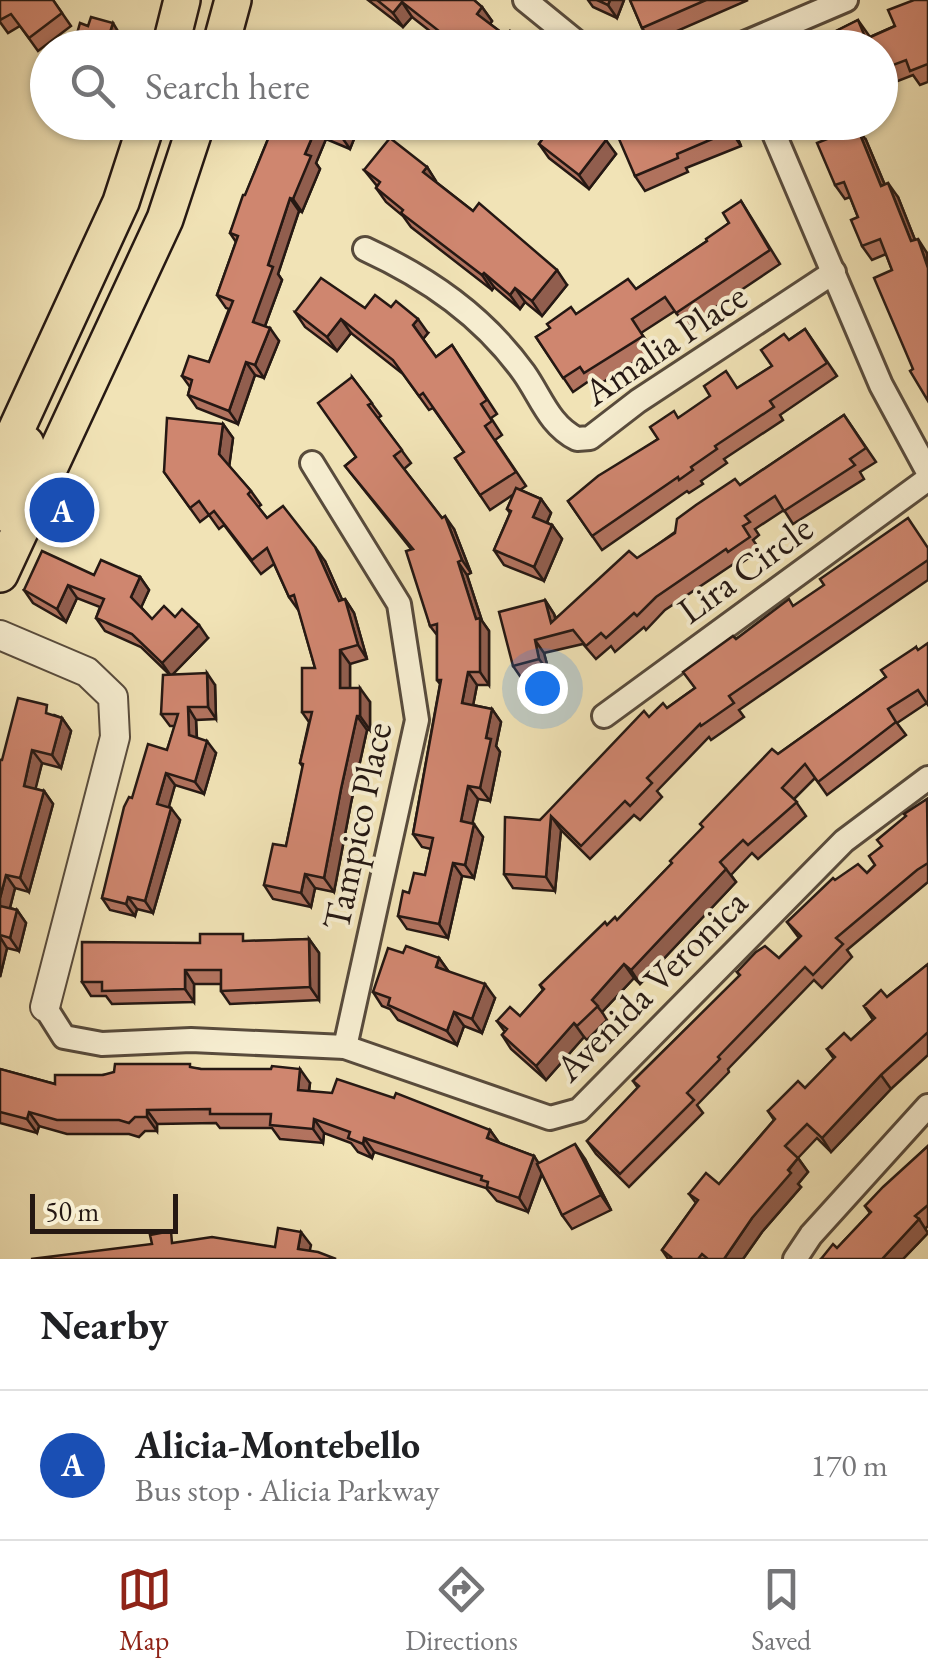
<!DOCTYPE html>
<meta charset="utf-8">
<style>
:root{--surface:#fff;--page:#f2f2f2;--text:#202124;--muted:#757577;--line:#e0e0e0;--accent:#8f2418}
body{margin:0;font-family:"EB Garamond",serif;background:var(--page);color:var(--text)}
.scale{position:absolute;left:30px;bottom:25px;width:148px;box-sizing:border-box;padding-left:10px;border:5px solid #251813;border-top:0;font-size:28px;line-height:35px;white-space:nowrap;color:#251813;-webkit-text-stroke:8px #f6edd0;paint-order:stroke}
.you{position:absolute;left:542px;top:688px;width:35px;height:35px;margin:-25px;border:8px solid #fff;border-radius:50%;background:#1a73e8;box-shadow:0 0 0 15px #1a73e833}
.badge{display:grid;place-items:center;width:65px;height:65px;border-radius:50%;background:var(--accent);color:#fff;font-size:32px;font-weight:700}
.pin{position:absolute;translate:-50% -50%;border:5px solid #fff;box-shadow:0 2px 10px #0006}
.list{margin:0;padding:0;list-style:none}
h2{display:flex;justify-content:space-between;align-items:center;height:130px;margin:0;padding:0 40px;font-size:42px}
h2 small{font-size:32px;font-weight:400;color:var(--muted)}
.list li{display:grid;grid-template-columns:65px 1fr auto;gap:30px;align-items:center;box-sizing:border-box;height:150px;padding:0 40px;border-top:2px solid var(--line)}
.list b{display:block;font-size:38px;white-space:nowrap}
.list p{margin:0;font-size:32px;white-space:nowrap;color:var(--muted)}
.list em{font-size:32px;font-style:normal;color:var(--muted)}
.icon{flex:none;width:55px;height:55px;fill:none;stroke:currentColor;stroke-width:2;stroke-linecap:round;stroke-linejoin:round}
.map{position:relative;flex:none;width:928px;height:1259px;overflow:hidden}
.search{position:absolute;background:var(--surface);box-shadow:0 2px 8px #0004;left:30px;right:30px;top:30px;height:110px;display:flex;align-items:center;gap:25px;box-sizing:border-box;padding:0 35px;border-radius:55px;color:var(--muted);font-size:38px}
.sheet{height:280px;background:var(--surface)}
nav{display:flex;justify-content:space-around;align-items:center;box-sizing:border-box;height:140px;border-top:2px solid var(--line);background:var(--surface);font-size:28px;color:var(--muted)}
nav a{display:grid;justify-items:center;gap:5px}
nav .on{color:var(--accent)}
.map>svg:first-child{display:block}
</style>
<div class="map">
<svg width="928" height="1259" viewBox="0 0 928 1259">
<rect width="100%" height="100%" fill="#f1e3b6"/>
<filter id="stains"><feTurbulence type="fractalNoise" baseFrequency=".002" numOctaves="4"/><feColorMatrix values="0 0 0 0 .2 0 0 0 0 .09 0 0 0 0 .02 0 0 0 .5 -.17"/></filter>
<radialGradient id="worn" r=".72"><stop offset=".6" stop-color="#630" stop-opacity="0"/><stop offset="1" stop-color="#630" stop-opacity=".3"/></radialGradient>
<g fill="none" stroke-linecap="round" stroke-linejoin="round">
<defs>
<g id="minor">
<polyline points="525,0 584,48"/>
<polyline points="733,48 846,0"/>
<polyline points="769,122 881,385 928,472"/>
<path d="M 365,249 C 428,278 483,316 524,373 C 541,397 549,425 577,439 L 590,438 L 638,401 L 834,272"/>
<polyline points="312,463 399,604 417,720 345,1047"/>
<polyline points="604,716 928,479"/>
<polyline points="45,1007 64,1037 102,1044 191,1040 345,1047 550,1118 579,1110 844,841 928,778"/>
<polyline points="795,1259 811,1235 928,1106"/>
</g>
<polyline id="tertiary" points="0,635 87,672 113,697 115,737 45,1007"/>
<g id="primary">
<polyline points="170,48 182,0"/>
<polyline points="220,48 233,0"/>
<polyline points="0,465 121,202 147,122"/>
<polyline points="0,513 25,459 26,444"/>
<polyline points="0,574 165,219 197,122"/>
</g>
</defs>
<use href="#minor" stroke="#584b3c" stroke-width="28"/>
<use href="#tertiary" stroke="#584b3c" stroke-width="32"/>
<use href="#primary" stroke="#251813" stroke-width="40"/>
<use href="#minor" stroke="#f6edd0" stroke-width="22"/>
<use href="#tertiary" stroke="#f6edd0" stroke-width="28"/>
<use href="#primary" stroke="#f1e3b6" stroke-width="35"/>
</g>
<g fill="#b2735f" stroke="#251813" stroke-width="2.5">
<polygon points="0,0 53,0 71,26 38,51 20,26 8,33 0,22"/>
<polygon points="368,0 474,0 482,7 492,21 490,24 506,36 510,31 532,48 440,48 433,37 435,35 412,17 403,27"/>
<polygon points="588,0 624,0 617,18 593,7"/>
<polygon points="630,0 748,0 652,42 642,28"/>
<polygon points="928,0 928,82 920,85 913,75 880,88 880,48 802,48 858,20 870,37 895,26"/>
<polygon points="275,122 359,122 360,124 350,149 326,139 316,163 320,169 302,212 299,211 278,274 282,280 265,326 279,341 264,378 255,375 238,424 197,408 188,395 190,387 182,376 209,362 229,309 226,308 217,295 236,242 230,233"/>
<polygon points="537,122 607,122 610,127 602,137 616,154 589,189 549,158 539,144 548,131"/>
<polygon points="731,122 741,146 686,168 688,172 645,191 635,176"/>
<polygon points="866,140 885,185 898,197 915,240 927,253 913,369 892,270 886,254 872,260 862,246 858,217 850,197 845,199 835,185"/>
<polygon points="427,167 436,182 567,285 542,316 525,302 520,309 494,287 492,290 411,227 403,216 386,202 376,188 377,186 364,170"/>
<polygon points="741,201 780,264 686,327 675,311 641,333 653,350 594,388 589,381 573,392 536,337 576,314 636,289 707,241 729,223"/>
<polygon points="295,312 428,333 423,339 436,357 452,345 497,414 491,418 502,435 495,440 526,486 520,490 541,499 551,513 547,523 552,525 562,539 544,581 504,565 494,550 510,513 507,509 514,494 490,510 455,458 464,452 433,408 429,410 403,374 351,333 337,351 305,327"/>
<polygon points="805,329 837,376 780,415 783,420 724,459 727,463 701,481 703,484 689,493 687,491 602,550 568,501 658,439 678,418 738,388 772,366 789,340"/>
<polygon points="352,377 381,416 378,418 411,463 404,469 442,518 454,529 471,573 467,575 482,621 489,631 489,685 477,685 473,705 492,709 501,722 496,746 500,752 490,801 478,799 472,823 483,837 474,878 462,876 448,938 407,929 398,916 409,893 425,875 431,849 422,847 413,834 440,684 437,680 437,635 430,626 411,549 345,466 356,457"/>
<polygon points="844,415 876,462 860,472 864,479 793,524 784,510 755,529 759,535 753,540 760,550 737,566 735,563 665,610 646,630 644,627 615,652 611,646 596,659 583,644 544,653 549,672 522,679 513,666 545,600 554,614 556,618 740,485"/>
<polygon points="223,424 233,438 229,466 251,491 261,505 258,507 267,518 325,561 342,600 345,599 354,613 367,659 350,664 350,688 370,702 370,730 367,730 351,803 334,892 315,888 311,907 273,899 264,885 286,846 303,767 300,763 309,722 302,712 315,668 299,611 289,597 274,564 261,574 224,525 219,529 209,515 200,522 164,472"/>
<polygon points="928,547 928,580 739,710 744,717 711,740 709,737 657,791 662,797 640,820 634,815 590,859 561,830 555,891 513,888 504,874 540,820 649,717 667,708 695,688 736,639 793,606"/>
<polygon points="94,575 140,577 149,590 141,607 152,619 175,617 208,638 173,674 215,685 216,719 196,720 197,738 216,753 204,794 175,785 168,808 180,820 153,913 137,909 135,916 110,910 102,898 132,798 167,750 175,726 170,726 161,714 169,674 141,647 105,631 96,618 100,607 77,598 66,622 33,603 24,590"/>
<polygon points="916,647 927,703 897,723 906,735 827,795 815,778 794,799 806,816 758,859 752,853 731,875 736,882 640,984 634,978 602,1012 607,1020 587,1040 584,1037 546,1080 511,1049 502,1035 505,1032 497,1021 520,1016 543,990 540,985 607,925 617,920 778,754 886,677"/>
<polygon points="54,715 62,718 71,731 61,768 42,763 35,789 44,791 53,804 29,892 15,888 10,908 17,910 26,923 19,951 7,948 0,977 0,760 2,760"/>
<polygon points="928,800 928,882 847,950 852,957 822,988 814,980 728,1069 729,1072 697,1105 703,1113 629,1187 596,1154 587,1141 638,1088 633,1081 740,976 737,972 779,958 799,938 787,922 835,880 867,873 875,865 882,846"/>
<polygon points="309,939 319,953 319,1000 230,1004 221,991 221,984 194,984 194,1002 112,1004 106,996 91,996 82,982 200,943"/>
<polygon points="403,953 439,958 449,972 495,998 482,1033 464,1026 457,1045 398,1020 390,1009 382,1006 373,992"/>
<polygon points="928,964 928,1055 891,1089 831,1152 817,1138 798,1158 808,1172 798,1184 801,1187 762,1232 743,1259 668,1259 662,1250 696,1203 689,1194 719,1184 774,1120 768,1111 805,1088 834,1059 827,1049 851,1040 873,1020 864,1006 887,997"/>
<polygon points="192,1068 310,1083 309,1091 490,1130 499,1143 534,1156 538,1163 585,1159 611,1210 572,1229 562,1215 542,1174 528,1212 497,1201 486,1188 374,1152 372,1158 358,1152 351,1143 324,1133 323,1143 280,1139 272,1128 220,1128 216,1123 157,1124 157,1131 145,1131 139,1137 129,1134 67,1134 39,1126 37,1133 0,1123 0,1069 55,1084 103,1075"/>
<polygon points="928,1146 928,1226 925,1229 928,1233 903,1259 821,1259 837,1248 870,1213 865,1206"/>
</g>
<g fill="#915e4e" stroke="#251813" stroke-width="2.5">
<polygon points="610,0 624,0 617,18 608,5"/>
<polygon points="402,2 412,17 403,27 393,13"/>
<polygon points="482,7 492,21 487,28 477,14"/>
<polygon points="113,23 119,33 115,48 105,48"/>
<polygon points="347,122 359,122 360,124 350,149 341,136"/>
<polygon points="592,122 607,122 610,127 599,141 589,127"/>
<polygon points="727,122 731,122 741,146 731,131"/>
<polygon points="317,126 326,139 316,163 320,169 302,212 293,199 305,154"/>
<polygon points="857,127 866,140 891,200 881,186"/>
<polygon points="606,140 616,154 589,189 579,175"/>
<polygon points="427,167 436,181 433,186 423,172"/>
<polygon points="888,183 898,197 921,255 911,241"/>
<polygon points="290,198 299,211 278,274 282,280 262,334 253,322 268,265"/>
<polygon points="918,239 927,253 928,268"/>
<polygon points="557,270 567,285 542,316 532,301"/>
<polygon points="484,273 494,287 492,290 482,275"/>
<polygon points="515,288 525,302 520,309 510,295"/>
<polygon points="341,319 351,333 337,351 327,337"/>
<polygon points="418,319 428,333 423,339 413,325"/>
<polygon points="270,328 279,341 264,378 255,365"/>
<polygon points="246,362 255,375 238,424 229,411"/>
<polygon points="223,424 233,438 229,468 219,454"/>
<polygon points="541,499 551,513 543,531 533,517"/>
<polygon points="445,516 454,529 471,573 462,560"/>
<polygon points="552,525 562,539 544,581 534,567"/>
<polygon points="315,547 325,561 349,615 339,601"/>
<polygon points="458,562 467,575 482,621 489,631 489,685 480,672 476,619"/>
<polygon points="140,577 149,590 140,610 131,597"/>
<polygon points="68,585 77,598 66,622 57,609"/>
<polygon points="345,599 354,613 367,659 358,645"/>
<polygon points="545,600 554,614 559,633 551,623"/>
<polygon points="199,625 208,638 171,676 162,663"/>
<polygon points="535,640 544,653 549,672 539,659"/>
<polygon points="340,650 350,664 350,702 340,688"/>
<polygon points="468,672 477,685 471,716 462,703"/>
<polygon points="207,673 215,685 216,719 208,707"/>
<polygon points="360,688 370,702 370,730 360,716"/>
<polygon points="188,707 196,720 197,748 189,735"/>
<polygon points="492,709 501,722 496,746 500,752 490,801 480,788 486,738"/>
<polygon points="357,716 367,730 351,803 334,892 324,878 341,789"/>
<polygon points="62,718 71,731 61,768 52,755"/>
<polygon points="207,741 216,753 204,794 195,782"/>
<polygon points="32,750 42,763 33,799 24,786"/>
<polygon points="166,773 175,785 166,817 157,804"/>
<polygon points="468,786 478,799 470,834 461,821"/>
<polygon points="44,791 53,804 29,892 20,878"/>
<polygon points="171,808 180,820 153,913 145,901"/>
<polygon points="551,816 561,830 555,891 546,877"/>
<polygon points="474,824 483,837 474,878 465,865"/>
<polygon points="453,863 462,876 448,938 439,924"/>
<polygon points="726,869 736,882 640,984 631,970"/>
<polygon points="305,874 315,888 311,907 301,893"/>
<polygon points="6,875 15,888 7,919 0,908 0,898"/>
<polygon points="128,897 137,909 135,916 126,904"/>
<polygon points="17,910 26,923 19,951 10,938"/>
<polygon points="0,937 7,948 0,977"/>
<polygon points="309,939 319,953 319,1000 310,987"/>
<polygon points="439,958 449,972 436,967"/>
<polygon points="624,964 634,978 602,1012 592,1000"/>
<polygon points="185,970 194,984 194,1002 185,989"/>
<polygon points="485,984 495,998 482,1033 472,1019"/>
<polygon points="454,1012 464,1026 457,1045 447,1031"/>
<polygon points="574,1023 584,1037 546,1080 536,1066"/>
<polygon points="300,1069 310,1083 307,1104 298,1090"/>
<polygon points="881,1075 891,1089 831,1152 822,1138"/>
<polygon points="147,1110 157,1124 157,1131 147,1117"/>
<polygon points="29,1112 39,1126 37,1133 27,1119"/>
<polygon points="314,1119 324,1133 323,1143 313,1129"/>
<polygon points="490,1130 500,1144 487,1138"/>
<polygon points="364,1138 374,1152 372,1158 363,1144"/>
<polygon points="575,1144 585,1159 611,1210 601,1195"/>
<polygon points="534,1156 543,1170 528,1212 519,1198"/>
<polygon points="798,1158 808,1172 798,1184 801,1187 762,1232 743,1259 724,1259 752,1218"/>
<polygon points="919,1219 928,1233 903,1259 882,1259"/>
<polygon points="301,1232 311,1245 308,1259 298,1249"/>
</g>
<g fill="#cf866f" stroke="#251813" stroke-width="2.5">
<polygon points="0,0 53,0 62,13 29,38 11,14 0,20"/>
<polygon points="377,0 474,0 482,7 477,14 506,36 510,31 532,47 447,48 433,37 439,31 402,2 393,13"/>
<polygon points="597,0 610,0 608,5"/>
<polygon points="630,0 706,0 642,28"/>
<polygon points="914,0 928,0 928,64 910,71 906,60 880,70 880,48 802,48 858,20 866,39 895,26 888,10"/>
<polygon points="91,17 113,23 105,48 73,48 80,23 88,26"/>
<polygon points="275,122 347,122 341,136 317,126 305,154 311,156 293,199 290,198 268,265 273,267 253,322 270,328 255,365 246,362 229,411 188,395 192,380 182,376 189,356 209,362 233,301 217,295 238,236 230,233 243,195 245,195"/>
<polygon points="545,122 592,122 589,127 606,140 579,175 539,144 551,127"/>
<polygon points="640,122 727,122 731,131 677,154 678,158 635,176 619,139 639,131 636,124"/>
<polygon points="857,127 881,186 888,183 911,241 918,239 928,268 928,401 910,371 913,369 874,278 892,270 880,239 862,246 851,220 858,217 844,182 835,185 817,143"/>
<polygon points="390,138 427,167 423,172 473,211 479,203 557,270 532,301 515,288 510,295 484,273 482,275 401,213 403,210 376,188 380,182 364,170"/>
<polygon points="741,201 770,250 676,313 665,297 632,319 643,336 584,373 580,367 563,378 536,337 550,328 547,324 571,307 576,314 628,279 636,289 707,241 706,239 729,223 723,213"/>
<polygon points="321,278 365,308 375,295 391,307 396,301 418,319 413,325 436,357 452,345 487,400 481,404 492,421 485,426 516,472 480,495 455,458 464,452 423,393 419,396 393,360 341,319 327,337 295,312"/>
<polygon points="805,329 827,363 770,401 774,407 715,446 717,449 691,467 693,470 679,480 678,477 592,536 568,501 598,476 658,439 650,427 674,411 678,418 710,396 704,386 726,371 737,388 772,366 761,350 784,334 789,340"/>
<polygon points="352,377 372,403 368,405 402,450 394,456 442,518 445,516 462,560 458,562 476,619 480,618 480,672 468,672 462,703 492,709 486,738 491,739 480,788 468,786 461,821 474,824 465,865 453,863 439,924 398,916 403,891 409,893 414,873 425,875 433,838 413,834 441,680 437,680 437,624 430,626 406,551 413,549 345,466 356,457 318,403"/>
<polygon points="844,415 866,448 850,459 855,465 784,511 775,496 745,516 750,522 743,526 750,537 728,552 726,549 656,597 637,616 634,613 606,638 601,633 586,646 573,630 535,640 539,659 513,666 499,612 545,600 551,623 629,551 637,558 675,533 677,519 696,505 735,479 740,485"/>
<polygon points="167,418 223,424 219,454 251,491 248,494 267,518 283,506 315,547 339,601 345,599 358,645 340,650 340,688 360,688 360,716 357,716 341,789 324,878 305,874 301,893 264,885 273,844 286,846 303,764 300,763 312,712 302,712 302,668 315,668 294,595 289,597 267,548 252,560 214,511 209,515 199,501 190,508 164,472"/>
<polygon points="516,488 541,499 533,517 552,525 534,567 494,550 511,511 507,509"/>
<polygon points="908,518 928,548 928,560 729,696 734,703 701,726 700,724 647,778 652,783 630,806 625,801 581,846 551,816 546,877 504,874 505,817 540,820 644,711 649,717 663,703 667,708 695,688 683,672 733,636 736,639 789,599 793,606 824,585 820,579"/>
<polygon points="42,551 94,575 101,560 140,577 131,597 152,619 164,606 175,617 182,609 199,625 162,663 132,634 96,618 104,599 68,585 57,609 24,590"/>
<polygon points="928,643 928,705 918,690 888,709 896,722 818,782 805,764 782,788 797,802 748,845 743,840 720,862 726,869 631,970 624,964 592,1000 598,1006 577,1026 574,1023 536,1066 502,1035 507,1029 497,1021 510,1007 520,1016 544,989 540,985 605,922 607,925 615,917 617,920 672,863 670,861 703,827 700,824 772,749 778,754 886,677 881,670 916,647 918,650"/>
<polygon points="207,673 208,707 188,707 189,735 207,741 195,782 166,773 157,804 171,808 145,901 128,897 126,904 102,898 124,807 129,797 132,798 148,744 167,750 178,714 161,714 163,675"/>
<polygon points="18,698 47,705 46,713 62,718 52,755 32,750 24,786 44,791 20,878 6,875 0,898 0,760 2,760"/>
<polygon points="927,799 928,863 917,870 836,938 843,944 813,975 805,967 718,1057 720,1059 687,1093 694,1100 620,1174 587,1141 639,1086 633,1081 740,975 737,972 756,952 765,946 779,958 801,936 787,922 833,878 835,880 858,864 867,873 875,865 869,856 882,846 877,840 906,816 904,814"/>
<polygon points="0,906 17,910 10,938 0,935"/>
<polygon points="200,934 243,934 243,941 309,939 310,987 221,991 221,970 185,970 185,989 102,991 102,982 82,982 82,942 200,943"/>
<polygon points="406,946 439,958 436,967 485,984 472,1019 454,1012 447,1031 388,1005 390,998 373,992 388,948 403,953"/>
<polygon points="928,964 928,1035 927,1033 881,1075 822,1138 807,1124 785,1146 798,1158 788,1170 791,1173 752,1218 724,1259 708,1259 702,1254 698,1259 669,1259 671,1257 662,1250 698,1200 689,1194 706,1173 719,1184 775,1119 768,1111 798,1081 805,1088 835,1057 827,1049 844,1033 851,1040 875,1018 864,1006 881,990 887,997"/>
<polygon points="115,1064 190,1064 190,1067 201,1069 271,1069 272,1066 300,1069 298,1090 332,1093 337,1079 394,1098 396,1093 490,1130 487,1138 534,1156 519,1198 487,1187 488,1182 481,1180 482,1176 364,1138 363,1144 348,1138 350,1132 314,1119 313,1129 270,1125 271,1114 210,1114 210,1109 147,1110 147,1117 135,1117 129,1123 119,1120 57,1120 29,1112 27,1119 0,1112 0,1069 55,1084 55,1075 103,1075 114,1072"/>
<polygon points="575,1144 601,1195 562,1215 537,1164"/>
<polygon points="928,1146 928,1205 915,1216 919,1219 882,1259 821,1259 833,1244 837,1248 871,1212 865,1206 883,1187"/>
<polygon points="278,1228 301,1232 298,1249 318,1252 336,1259 31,1259 152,1244 150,1235 171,1231 172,1243 212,1237 275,1247"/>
</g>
<g text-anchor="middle" stroke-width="8" stroke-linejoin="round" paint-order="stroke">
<g font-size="38" fill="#251813" stroke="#f6edd0">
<text transform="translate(665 344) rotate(-34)" y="13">Amalia Place</text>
<text transform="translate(745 569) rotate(-36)" y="13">Lira Circle</text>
<text transform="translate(357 826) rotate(-78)" y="13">Tampico Place</text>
<text transform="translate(651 985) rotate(-45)" y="13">Avenida Veronica</text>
</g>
</g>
<rect width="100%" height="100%" filter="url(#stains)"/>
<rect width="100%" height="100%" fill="url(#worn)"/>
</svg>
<div class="scale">50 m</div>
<div class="you"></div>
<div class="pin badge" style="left:62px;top:510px;background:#1a4fb4">A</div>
<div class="search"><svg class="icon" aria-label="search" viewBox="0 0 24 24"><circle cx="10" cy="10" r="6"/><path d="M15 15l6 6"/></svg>Search here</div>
</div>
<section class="sheet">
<h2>Nearby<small></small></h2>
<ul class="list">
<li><span class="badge" style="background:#1a4fb4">A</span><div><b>Alicia-Montebello</b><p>Bus stop · Alicia Parkway</p></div><em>170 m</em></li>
</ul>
</section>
<nav>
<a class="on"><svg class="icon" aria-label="map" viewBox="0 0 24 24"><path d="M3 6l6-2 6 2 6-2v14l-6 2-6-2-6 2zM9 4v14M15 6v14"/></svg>Map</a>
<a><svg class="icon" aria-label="directions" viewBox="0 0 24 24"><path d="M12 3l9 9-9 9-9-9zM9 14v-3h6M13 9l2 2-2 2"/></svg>Directions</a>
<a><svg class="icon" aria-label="saved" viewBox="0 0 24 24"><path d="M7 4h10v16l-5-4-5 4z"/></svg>Saved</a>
</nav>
